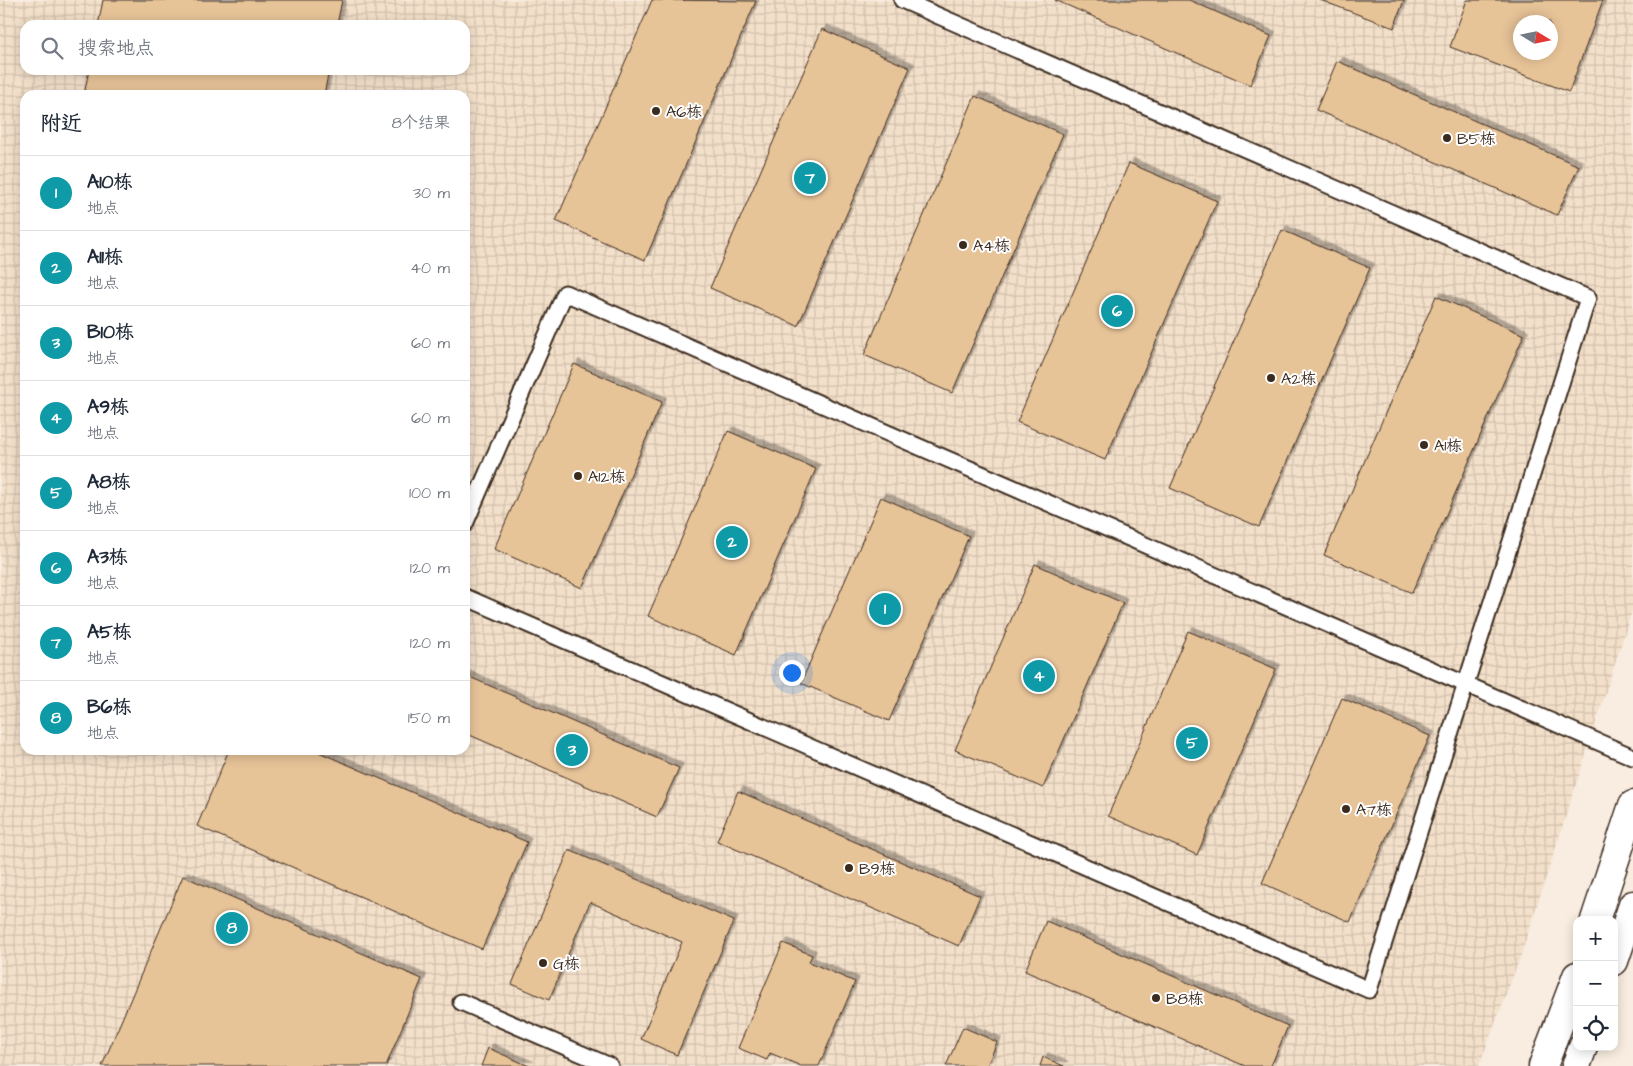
<!DOCTYPE html>
<html lang="zh">
<meta charset="utf-8">
<style>
:root{--surface:#fff;--page:#f2f2f3;--text:#1f2937;--muted:#747a83;--line:#e0e1e3;--accent:#3b2a1e}
body{margin:0;font-family:"Architects Daughter","LXGW WenKai TC",sans-serif;background:var(--page);color:var(--text)}
.controls{position:absolute;right:15px;bottom:15px;display:grid;overflow:hidden;border-radius:10px;box-shadow:0 2px 12px #0003}
.controls button{width:45px;height:45px;display:grid;place-items:center;padding:0;border:0;border-bottom:1px solid var(--line);background:var(--surface);color:var(--text);font:25px sans-serif}
.compass{position:absolute;left:1513px;top:15px;width:45px;height:45px;border-radius:50%;background:var(--surface);box-shadow:0 2px 12px #0003;rotate:100deg}
.you{position:absolute;left:791px;top:672px;width:18px;height:18px;margin:-12px;border:4px solid #fff;border-radius:50%;background:#1a73e8;box-shadow:0 0 0 8px #1a73e833}
.badge{display:grid;place-items:center;width:32px;height:32px;border-radius:50%;background:var(--accent);color:#fff;font-size:16px;font-weight:700}
.pin{position:absolute;translate:-50% -50%;border:2px solid #fff;box-shadow:0 1px 5px #0006}
.list{margin:0;padding:0;list-style:none}
h2{display:flex;justify-content:space-between;align-items:center;height:65px;margin:0;padding:0 20px;font-size:21px}
h2 small{font-size:16px;font-weight:400;color:var(--muted)}
.list li{display:grid;grid-template-columns:32px 1fr auto;gap:15px;align-items:center;box-sizing:border-box;height:75px;padding:0 20px;border-top:1px solid var(--line)}
.list b{display:block;font-size:19px;white-space:nowrap}
.list p{margin:0;font-size:16px;white-space:nowrap;color:var(--muted)}
.list em{font-size:16px;font-style:normal;color:var(--muted)}
.icon{flex:none;width:28px;height:28px;fill:none;stroke:currentColor;stroke-width:2;stroke-linecap:round;stroke-linejoin:round}
.map{position:relative;flex:none;width:1633px;height:1066px;overflow:hidden}
.search{position:absolute;background:var(--surface);box-shadow:0 2px 12px #0003;left:20px;top:20px;width:450px;height:55px;display:flex;align-items:center;gap:12px;box-sizing:border-box;padding:0 18px;border-radius:15px;color:var(--muted);font-size:19px}
.panel{position:absolute;background:var(--surface);box-shadow:0 2px 12px #0003;left:20px;top:90px;width:450px;height:665px;border-radius:15px}
.map>svg:first-child{display:block}
</style>
<div class="map">
<svg width="1633" height="1066" viewBox="0 0 1633 1066">
<defs>
<pattern id="industrial-grid" width="8" height="8" patternUnits="userSpaceOnUse" patternTransform="scale(1.25)"><rect width="8" height="8" fill="#f3e0ca"/><path d="M0 4h8M4 0v8" fill="none" stroke="#d1c0ad"/></pattern>
<filter id="shadow"><feDropShadow dx="4.5" dy="-4.5" stdDeviation="0" flood-color="#0004"/></filter>
</defs>
<rect width="100%" height="100%" fill="#f8ede0"/>
<filter id="ink" filterUnits="userSpaceOnUse"><feTurbulence type="fractalNoise" baseFrequency=".02" numOctaves="2"/><feDisplacementMap in="SourceGraphic" scale="10" xChannelSelector="R" yChannelSelector="G"/><feConvolveMatrix kernelMatrix="1 2 1 2 8 2 1 2 1" color-interpolation-filters="sRGB"/></filter>
<g filter="url(#ink)">
<path fill="url(#industrial-grid)" fill-rule="evenodd" d="M 0,0 L 1633,0 L 1633,608 L 1520,958 L 1479,1066 L 0,1066 ZM 1520,22 L 1550,22 L 1550,52 L 1520,52 ZM 25,25 L 465,25 L 465,70 L 25,70 ZM 25,95 L 465,95 L 465,750 L 25,750 Z"/>
<g fill="#e7c398" stroke="#3b2a1e" fill-rule="evenodd" filter="url(#shadow)">
<polygon points="103,0 342,0 337,25 98,25"/>
<polygon points="652,0 756,1 645,260 556,221"/>
<polygon points="1055,0 1189,0 1271,36 1250,85"/>
<polygon points="1320,0 1404,0 1394,28"/>
<path d="M 1467,0 L 1603,0 L 1569,92 L 1450,47 ZM 1520,22 L 1550,22 L 1550,52 L 1520,52 Z"/>
<polygon points="822,29 910,68 798,326 710,288"/>
<polygon points="1337,61 1579,166 1557,215 1316,110"/>
<polygon points="89,70 329,70 324,95 84,95"/>
<polygon points="975,96 1063,134 952,393 864,355"/>
<polygon points="1129,163 1217,201 1105,460 1017,422"/>
<polygon points="1282,230 1370,268 1259,527 1170,488"/>
<polygon points="1436,296 1524,335 1412,593 1324,555"/>
<polygon points="574,364 662,402 582,588 494,549"/>
<polygon points="728,431 816,469 736,655 648,616"/>
<polygon points="881,497 969,536 889,721 801,683"/>
<polygon points="1035,564 1123,603 1043,788 955,750"/>
<polygon points="1188,631 1276,669 1197,855 1108,816"/>
<polygon points="465,675 679,768 657,817 465,733"/>
<polygon points="1342,698 1430,736 1350,922 1262,883"/>
<polygon points="229,750 314,750 527,842 482,949 197,826"/>
<polygon points="738,791 980,896 959,946 717,841"/>
<polygon points="569,850 734,921 677,1055 641,1039 682,942 590,902 549,1000 512,984"/>
<polygon points="183,876 422,979 386,1066 102,1066"/>
<polygon points="1046,921 1288,1026 1271,1066 1245,1066 1025,971"/>
<polygon points="783,943 812,955 809,962 855,982 819,1066 801,1066 770,1053 767,1060 738,1048"/>
<polygon points="963,1027 997,1042 987,1066 946,1066"/>
<polygon points="488,1048 529,1066 481,1066"/>
<polygon points="1043,1057 1064,1066 1040,1066"/>
</g>
<g fill="none" stroke-linecap="round" stroke-linejoin="round">
<defs>
<g id="service">
<polyline points="465,524 565,293 1633,757"/>
<polyline points="465,597 1369,990 1588,298 902,0"/>
<polyline points="461,1002 610,1066"/>
</g>
<g id="tertiary">
<polyline points="1595,920 1633,805"/>
<polyline points="1614,961 1633,905"/>
<polyline points="1543,1066 1577,976"/>
<polyline points="1576,1066 1583,1047"/>
</g>
</defs>
<use href="#service" stroke="#3b2a1e" stroke-width="19"/>
<use href="#tertiary" stroke="#3b2a1e" stroke-width="31"/>
<use href="#service" stroke="#fff" stroke-width="15"/>
<use href="#tertiary" stroke="#fff" stroke-width="28"/>
</g>
</g>
<g fill="#3b2a1e" stroke="#fff" stroke-width="2">
<circle cx="656" cy="111" r="5"/>
<circle cx="1447" cy="138" r="5"/>
<circle cx="963" cy="245" r="5"/>
<circle cx="1271" cy="378" r="5"/>
<circle cx="1424" cy="445" r="5"/>
<circle cx="578" cy="476" r="5"/>
<circle cx="1346" cy="809" r="5"/>
<circle cx="849" cy="868" r="5"/>
<circle cx="543" cy="963" r="5"/>
<circle cx="1156" cy="998" r="5"/>
</g>
<g text-anchor="middle" stroke-width="4" stroke-linejoin="round" paint-order="stroke">
<g font-size="16" fill="#3b2a1e" stroke="#fff" text-anchor="start">
<text x="666" y="117">A6栋</text>
<text x="1457" y="144">B5栋</text>
<text x="973" y="251">A4栋</text>
<text x="1281" y="384">A2栋</text>
<text x="1434" y="451">A1栋</text>
<text x="588" y="482">A12栋</text>
<text x="1356" y="815">A7栋</text>
<text x="859" y="874">B9栋</text>
<text x="553" y="969">G栋</text>
<text x="1166" y="1004">B8栋</text>
</g>
</g>
</svg>
<div class="controls">
<button>+</button>
<button>−</button>
<button><svg class="icon" aria-label="locate" viewBox="0 0 24 24"><circle cx="12" cy="12" r="6"/><path d="M12 2v4M12 18v4M2 12h4M18 12h4"/></svg></button>
</div>
<svg class="compass" viewBox="-18 -18 36 36"><path d="M0-13l5 13h-10z" fill="#e53935"/><path d="M0 13l5-13h-10z" fill="#747a83"/></svg>
<div class="you"></div>
<div class="pin badge" style="left:885px;top:609px;background:#0f9aa8">1</div>
<div class="pin badge" style="left:732px;top:542px;background:#0f9aa8">2</div>
<div class="pin badge" style="left:572px;top:750px;background:#0f9aa8">3</div>
<div class="pin badge" style="left:1039px;top:676px;background:#0f9aa8">4</div>
<div class="pin badge" style="left:1192px;top:743px;background:#0f9aa8">5</div>
<div class="pin badge" style="left:1117px;top:311px;background:#0f9aa8">6</div>
<div class="pin badge" style="left:810px;top:178px;background:#0f9aa8">7</div>
<div class="pin badge" style="left:232px;top:928px;background:#0f9aa8">8</div>
<div class="search"><svg class="icon" aria-label="search" viewBox="0 0 24 24"><circle cx="10" cy="10" r="6"/><path d="M15 15l6 6"/></svg>搜索地点</div>
<section class="panel">
<h2>附近<small>8个结果</small></h2>
<ul class="list">
<li><span class="badge" style="background:#0f9aa8">1</span><div><b>A10栋</b><p>地点</p></div><em>30 m</em></li>
<li><span class="badge" style="background:#0f9aa8">2</span><div><b>A11栋</b><p>地点</p></div><em>40 m</em></li>
<li><span class="badge" style="background:#0f9aa8">3</span><div><b>B10栋</b><p>地点</p></div><em>60 m</em></li>
<li><span class="badge" style="background:#0f9aa8">4</span><div><b>A9栋</b><p>地点</p></div><em>60 m</em></li>
<li><span class="badge" style="background:#0f9aa8">5</span><div><b>A8栋</b><p>地点</p></div><em>100 m</em></li>
<li><span class="badge" style="background:#0f9aa8">6</span><div><b>A3栋</b><p>地点</p></div><em>120 m</em></li>
<li><span class="badge" style="background:#0f9aa8">7</span><div><b>A5栋</b><p>地点</p></div><em>120 m</em></li>
<li><span class="badge" style="background:#0f9aa8">8</span><div><b>B6栋</b><p>地点</p></div><em>150 m</em></li>
</ul>
</section>
</div>
